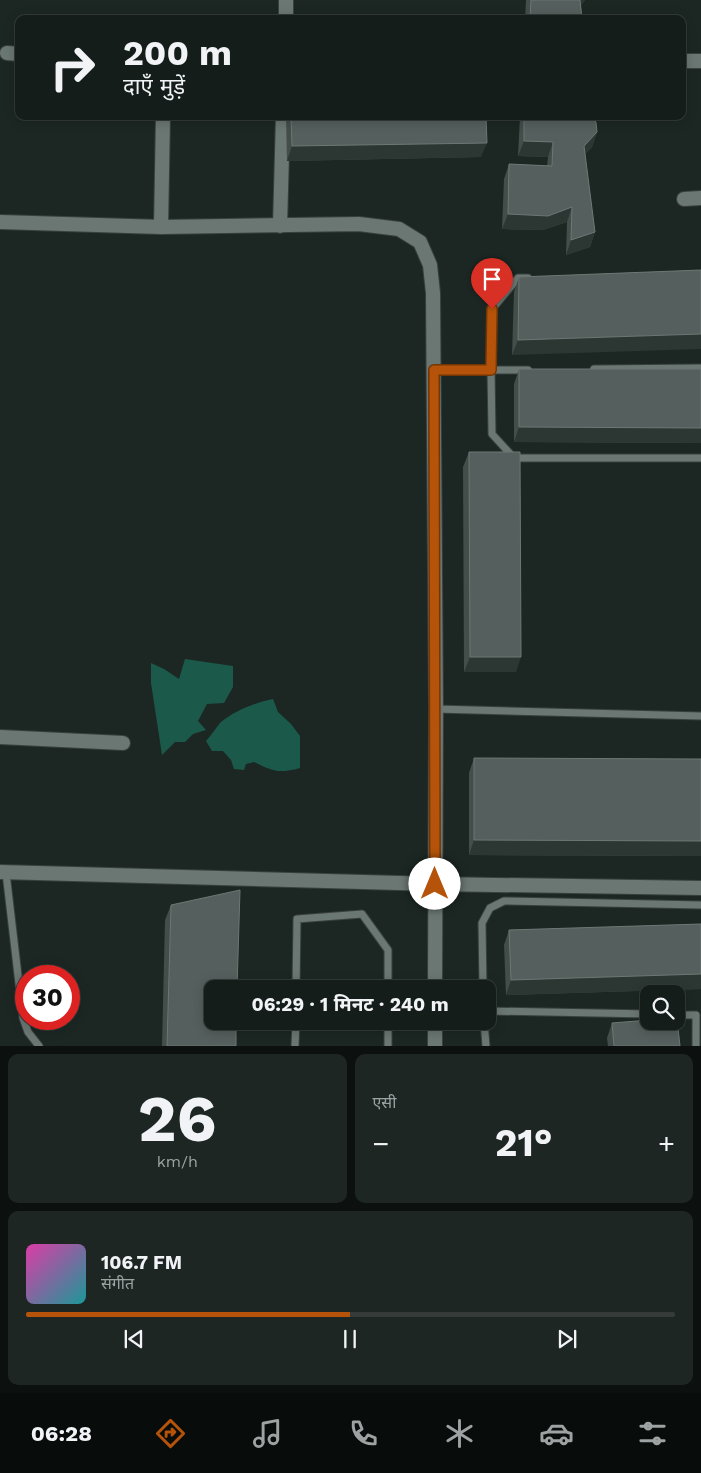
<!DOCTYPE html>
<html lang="hi">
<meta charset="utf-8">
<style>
body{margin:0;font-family:"Work Sans","Noto Sans Devanagari",sans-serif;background:#1e2623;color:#f1f3f6;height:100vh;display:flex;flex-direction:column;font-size:19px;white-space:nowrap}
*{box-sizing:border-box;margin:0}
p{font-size:16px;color:#9da2a2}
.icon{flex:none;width:28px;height:28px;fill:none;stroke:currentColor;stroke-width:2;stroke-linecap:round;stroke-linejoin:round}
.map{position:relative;height:1046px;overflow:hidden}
.drawer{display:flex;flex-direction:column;gap:8px;padding:8px;background:#0c100e;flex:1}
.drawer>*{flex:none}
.guide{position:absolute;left:15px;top:15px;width:671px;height:105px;border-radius:10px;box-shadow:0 2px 12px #0003,0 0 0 1px #343b39;background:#151d1a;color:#f1f3f6;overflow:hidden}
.fabs{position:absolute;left:640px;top:985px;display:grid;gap:10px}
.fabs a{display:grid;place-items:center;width:45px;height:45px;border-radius:10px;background:#151d1a;box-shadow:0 2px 12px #0003,0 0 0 1px #343b39;font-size:25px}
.speed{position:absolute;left:15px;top:965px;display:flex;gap:10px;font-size:25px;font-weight:700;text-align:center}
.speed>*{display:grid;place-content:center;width:65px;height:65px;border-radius:50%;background:#151d1a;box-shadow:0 2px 12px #0003,0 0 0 1px #343b39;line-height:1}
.speed .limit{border:8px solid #d22;background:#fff;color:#111}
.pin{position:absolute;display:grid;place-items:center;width:42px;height:42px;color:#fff;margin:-51px -21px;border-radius:50% 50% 50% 0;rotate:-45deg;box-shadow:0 0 5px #0007}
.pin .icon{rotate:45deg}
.me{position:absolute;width:55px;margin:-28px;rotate:0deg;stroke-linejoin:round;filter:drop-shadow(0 0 4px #0008)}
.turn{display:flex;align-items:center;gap:18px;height:105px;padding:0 25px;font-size:22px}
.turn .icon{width:65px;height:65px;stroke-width:2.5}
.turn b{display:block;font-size:35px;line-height:42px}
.big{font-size:38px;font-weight:700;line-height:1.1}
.drawer .card{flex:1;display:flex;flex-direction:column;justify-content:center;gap:8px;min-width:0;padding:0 18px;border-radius:10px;background:#1e2623}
.drawer .dial{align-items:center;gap:0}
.dial b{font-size:65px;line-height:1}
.song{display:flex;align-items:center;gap:15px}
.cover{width:60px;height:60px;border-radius:8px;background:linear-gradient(135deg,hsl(320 70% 55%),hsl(180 70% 35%))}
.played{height:5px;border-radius:2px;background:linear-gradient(90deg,#b45309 50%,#343b39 50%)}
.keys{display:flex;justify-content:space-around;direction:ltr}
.heat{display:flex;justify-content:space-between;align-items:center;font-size:28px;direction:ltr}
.drawer .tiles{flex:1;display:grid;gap:8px;grid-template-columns:1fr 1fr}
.card:last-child{grid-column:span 2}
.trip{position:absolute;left:204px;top:980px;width:292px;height:50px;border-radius:10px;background:#151d1a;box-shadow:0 2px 12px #0003,0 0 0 1px #343b39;font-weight:700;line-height:50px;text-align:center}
.tabs{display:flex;height:80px;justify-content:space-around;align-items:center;background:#080c0a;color:#9da2a2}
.tabs .icon{width:35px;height:35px}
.tabs .selected{color:#b45309}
.tabs b{font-size:22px;color:#f1f3f6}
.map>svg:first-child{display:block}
.water{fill:#1b594a}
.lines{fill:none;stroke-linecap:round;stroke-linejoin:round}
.lane-casing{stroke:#39413f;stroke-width:9}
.street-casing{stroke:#39413f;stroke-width:16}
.lane{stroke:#6b7773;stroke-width:7}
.street{stroke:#6b7773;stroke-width:14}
.wall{fill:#434e4b}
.shaded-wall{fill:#2c3733}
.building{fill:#555f5d;stroke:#6d7774}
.route-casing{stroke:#753606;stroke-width:12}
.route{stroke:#b45309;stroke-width:9}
</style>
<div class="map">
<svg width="701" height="1046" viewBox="0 0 701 1046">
<rect width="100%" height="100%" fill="#1c2723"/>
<path class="water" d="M185,659l48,7v21l-9,16 -17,1 -9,17 8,9 -13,4 -8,8h-10l-13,13 -11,-72v-20l13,6 15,10z
M273,699l5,13 13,12 9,12v32c-22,6 -27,3 -46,-6l-8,2 -2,6 -10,-1 -3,-9 -8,-9h-11l-6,-10c5,-5 12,-16 15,-19 15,-12 33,-19 52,-23z"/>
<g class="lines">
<g class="lane-casing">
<path id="lane" d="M528,278h-10l-26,31 -1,61 1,64 22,24h187
M594,369l107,-1
M433,370h95
M436,709l265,7
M6,873l17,145 5,14 11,14
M296,989l1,-70 65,-5 26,36v39
M483,989l-1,-66 8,-15 14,-7 197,4
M488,1011l161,3
M676,1015h20v31
M484,1021l2,25
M295,1046l1,-25
M388,1046v-25"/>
</g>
<g class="street-casing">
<path id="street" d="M286,19v-19
M7,53l12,1
M682,61h19
M684,199l17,-1
M0,222l161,5 198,-3 40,5 21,13 10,23 3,28 3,416 -1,280
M280,226l3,-110
M161,227l2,-111
M0,737l123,6
M0,872l435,12 266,4
M435,1021v25"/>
</g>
<use href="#lane" class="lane"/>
<use href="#street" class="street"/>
</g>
<path class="wall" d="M526,0h59l-4,5 1,14h-57z
M286,116h200l-5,41 -194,4z
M520,116h67l10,16 -5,15 -7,7 10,78 -5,15 -24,8 1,-33 -24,8 -41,-1 2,-50 5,-15 38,2 1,-9 -30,-1z
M701,270l-189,85 2,-63 5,-15z
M519,369h182v74l-187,-1v-58z
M469,452l47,220h-52l-1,-205z
M474,758l227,1v97l-232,-1v-82z
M171,905l65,141h-74l3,-126z
M701,924v65l-195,6 -2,-50 5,-15z
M612,1023l68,23h-72l-1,-8z"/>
<path class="shaded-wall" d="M580,0h5l-10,13z
M597,132l-5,15 -13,14 5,-15z
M524,141l29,1 -5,15 -30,-1z
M487,143l-6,14 -194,4 5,-15z
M572,207l-5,15 -24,8 -41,-1 6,-15z
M595,232l-5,15 -24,8 5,-15z
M701,334v15l-189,6 6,-15z
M519,427l182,1v15l-187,-1z
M470,657h51l-5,15h-52z
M474,840l227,1v15l-232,-1z
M701,974v15l-195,6 5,-15z"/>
<path class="building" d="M531,0h49l2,19h-52z
M291,116h195l1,27 -195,3z
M524,116h63l9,6 1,10 -13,14 11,86 -24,8 1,-33 -24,9 -40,-2 1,-50 43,2 1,-24 -29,-1z
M701,270v64l-183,6 1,-63z
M519,369h182v59l-182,-1z
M469,452h51l1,205h-51z
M474,758l227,1v82l-227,-1z
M240,890l-3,99h-25v32h24v25h-69l4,-141z
M701,924v50l-190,6 -2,-50z
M676,1018h1l3,28h-66l-2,-23 37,-3v1h27z"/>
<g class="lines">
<g class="route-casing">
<path id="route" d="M435,884l-1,-514h57l1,-61"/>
</g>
<use href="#route" class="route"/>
</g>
</svg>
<div class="fabs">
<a><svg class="icon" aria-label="search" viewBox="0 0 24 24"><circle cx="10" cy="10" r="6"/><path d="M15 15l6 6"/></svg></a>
</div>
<div class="speed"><div class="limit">30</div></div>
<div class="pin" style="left:492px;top:309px;background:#d93025"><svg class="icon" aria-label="arrive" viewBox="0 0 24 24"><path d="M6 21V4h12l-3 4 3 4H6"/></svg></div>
<svg class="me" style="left:435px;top:884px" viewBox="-20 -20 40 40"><circle r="19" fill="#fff"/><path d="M0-13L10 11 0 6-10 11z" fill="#b45309"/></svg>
<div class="trip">06:29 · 1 मिनट · 240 m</div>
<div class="guide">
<div class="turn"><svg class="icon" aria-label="right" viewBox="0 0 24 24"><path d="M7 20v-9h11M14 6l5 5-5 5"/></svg><div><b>200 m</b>दाएँ मुड़ें</div></div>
</div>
</div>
<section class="drawer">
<div class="tiles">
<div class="card dial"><b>26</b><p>km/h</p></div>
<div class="card"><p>एसी</p>
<div class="heat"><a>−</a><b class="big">21°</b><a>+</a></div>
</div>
<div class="card">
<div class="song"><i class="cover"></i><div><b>106.7 FM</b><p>संगीत</p></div></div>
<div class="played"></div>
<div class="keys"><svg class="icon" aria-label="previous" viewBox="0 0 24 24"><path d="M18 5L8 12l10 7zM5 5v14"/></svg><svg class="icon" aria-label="pause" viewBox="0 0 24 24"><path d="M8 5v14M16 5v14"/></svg><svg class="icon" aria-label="next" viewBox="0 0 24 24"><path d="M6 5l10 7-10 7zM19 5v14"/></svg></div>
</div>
</div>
</section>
<nav class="tabs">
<b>06:28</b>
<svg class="icon selected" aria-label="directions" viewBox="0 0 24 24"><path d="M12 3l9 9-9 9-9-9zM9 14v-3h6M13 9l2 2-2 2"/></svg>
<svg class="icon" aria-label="music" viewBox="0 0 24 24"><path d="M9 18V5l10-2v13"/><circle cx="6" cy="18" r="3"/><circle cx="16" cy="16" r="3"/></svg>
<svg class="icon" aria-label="phone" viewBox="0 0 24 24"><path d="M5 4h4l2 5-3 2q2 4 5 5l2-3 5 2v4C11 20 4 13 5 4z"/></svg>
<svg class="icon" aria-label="climate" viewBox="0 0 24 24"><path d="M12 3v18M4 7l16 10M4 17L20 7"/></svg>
<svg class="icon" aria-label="car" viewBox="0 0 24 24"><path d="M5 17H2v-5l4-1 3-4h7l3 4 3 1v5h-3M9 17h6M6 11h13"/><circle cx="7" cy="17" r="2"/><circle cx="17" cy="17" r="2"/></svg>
<svg class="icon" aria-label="filters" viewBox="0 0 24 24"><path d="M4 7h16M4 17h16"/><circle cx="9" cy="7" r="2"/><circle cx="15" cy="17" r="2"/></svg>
</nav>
